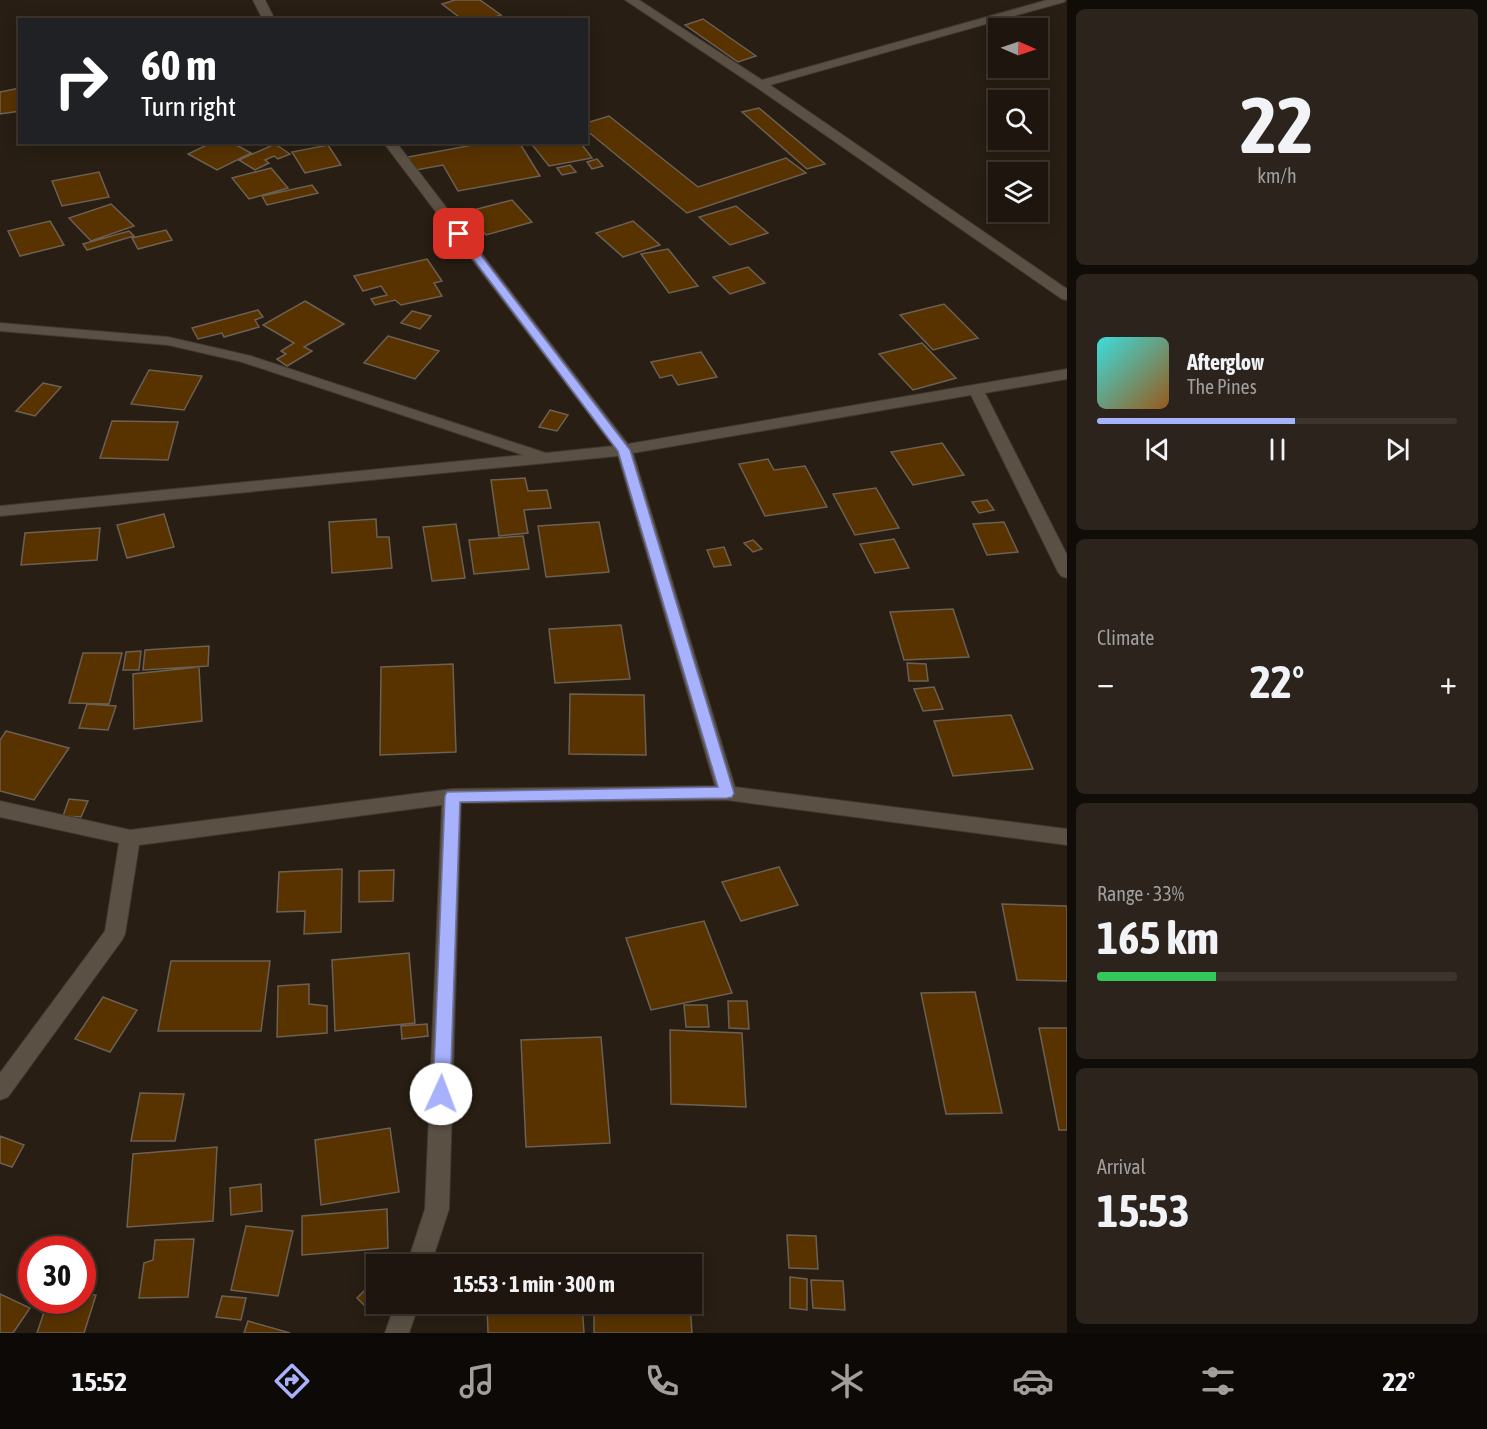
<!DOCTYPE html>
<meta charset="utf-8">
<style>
body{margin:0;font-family:"Asap Condensed",sans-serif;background:#2b231c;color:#f1f3f6;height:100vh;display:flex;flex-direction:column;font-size:22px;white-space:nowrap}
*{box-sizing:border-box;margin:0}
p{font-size:20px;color:#a19f9e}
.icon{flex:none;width:33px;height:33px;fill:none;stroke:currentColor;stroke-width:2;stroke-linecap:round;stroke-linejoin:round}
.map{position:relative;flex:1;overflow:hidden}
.sheet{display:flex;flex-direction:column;gap:9px;padding:9px;background:#100c08;width:420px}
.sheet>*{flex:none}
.guide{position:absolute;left:18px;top:18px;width:570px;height:126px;border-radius:0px;box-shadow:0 3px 15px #0003,0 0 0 2px #3c352e;background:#202124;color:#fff;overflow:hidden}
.needle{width:39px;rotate:92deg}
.controls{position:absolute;left:988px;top:18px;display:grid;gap:12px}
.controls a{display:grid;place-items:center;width:60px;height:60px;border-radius:0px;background:#1e160e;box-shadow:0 3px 15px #0003,0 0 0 2px #3c352e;font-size:30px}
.speed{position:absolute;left:18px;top:1236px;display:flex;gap:12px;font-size:30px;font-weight:700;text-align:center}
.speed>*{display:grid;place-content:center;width:78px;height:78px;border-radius:50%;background:#1e160e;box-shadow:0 3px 15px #0003,0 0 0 2px #3c352e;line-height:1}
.speed .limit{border:9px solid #d22;background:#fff;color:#111}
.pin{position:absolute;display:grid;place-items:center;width:51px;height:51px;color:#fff;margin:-26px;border-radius:12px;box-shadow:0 3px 9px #0006}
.me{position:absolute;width:66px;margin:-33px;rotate:2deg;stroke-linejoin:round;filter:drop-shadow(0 0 4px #0008)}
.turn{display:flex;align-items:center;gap:21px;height:126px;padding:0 24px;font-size:27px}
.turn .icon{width:78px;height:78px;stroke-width:2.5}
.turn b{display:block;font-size:42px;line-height:51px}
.big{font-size:45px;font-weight:700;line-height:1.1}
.sheet .widget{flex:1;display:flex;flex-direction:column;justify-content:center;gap:9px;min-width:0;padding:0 21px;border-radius:9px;background:#2b231c}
.sheet .dial{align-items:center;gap:0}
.dial b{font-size:78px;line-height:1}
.song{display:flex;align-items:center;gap:18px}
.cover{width:72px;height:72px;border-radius:9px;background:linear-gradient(135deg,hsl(180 70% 55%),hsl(30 70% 35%))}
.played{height:6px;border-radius:3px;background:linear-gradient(90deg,#a7b1fc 55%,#3c352e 55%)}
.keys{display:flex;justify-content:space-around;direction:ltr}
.heat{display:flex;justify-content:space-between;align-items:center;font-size:33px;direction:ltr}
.charge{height:9px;border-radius:4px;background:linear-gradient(90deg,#34c759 33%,#3c352e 0)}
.trip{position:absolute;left:366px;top:1254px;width:336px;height:60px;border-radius:0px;background:#1e160e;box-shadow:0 3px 15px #0003,0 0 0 2px #3c352e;font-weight:700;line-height:60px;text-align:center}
.dock{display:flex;height:96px;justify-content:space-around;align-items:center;background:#0c0906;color:#a19f9e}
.dock .icon{width:42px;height:42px}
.dock .current{color:#a7b1fc}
.dock b{font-size:27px;color:#f1f3f6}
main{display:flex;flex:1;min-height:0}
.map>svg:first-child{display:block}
.building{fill:#583300;stroke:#6c6054;stroke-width:1.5}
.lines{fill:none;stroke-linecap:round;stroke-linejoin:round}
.street-casing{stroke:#3f3831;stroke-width:2}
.street{fill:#5b5044;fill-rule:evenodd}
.route{fill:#a7b1fc;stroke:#6d73a4;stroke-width:1.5}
</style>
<main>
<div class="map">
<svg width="1067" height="1333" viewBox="0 0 1067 1333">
<rect width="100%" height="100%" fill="#281e13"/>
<path class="building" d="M455,0h25l21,15 -15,5h-23l-21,-16z
M703,19l53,37 -18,6 -53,-37z
M20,88v23l-20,3v-22z
M759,108l66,56 -18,5 -65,-57z
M609,116l89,71 88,-29 20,15 -119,40 -101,-83v-7z
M213,142h18l20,11 -34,17 -29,-16z
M489,142h30l21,34 -82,15 -15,-26 -27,5 -8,-13z
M530,142h50l12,16 -43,8z
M275,144l15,10 -12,5 -4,-3 -9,4 4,3 -14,7 -16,-10z
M328,145l13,20 -36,8 -13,-21z
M597,159l6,7 -11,3 -5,-7z
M570,165l6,7 -14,3 -5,-7z
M271,168l17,20 -39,11 -17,-21z
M99,172l10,25 -47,9 -10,-25z
M312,185l6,8 -51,12 -5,-9z
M512,200l20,22 -46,13 -20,-23z
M111,204l23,22 -43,15 -22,-23z
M736,206l32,27 -38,12 -31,-28z
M50,221l14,24 -44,11 -12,-25z
M633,221l27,24 -37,12 -27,-24z
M166,230l6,10 -34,9 -6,-11z
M129,231l5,5 -47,14 -4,-6z
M668,249l30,37 -29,7 -28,-39z
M427,259l15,22 -8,2 8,13 -41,9 -6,-5 -20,5 -4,-6 16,-4 -6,-9 -18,5 -9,-15z
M748,267l17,16 -35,11 -17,-17z
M305,301l39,23 -40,23 8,4 -25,15 -10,-7 9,-5 -5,-3 13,-8 -31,-18z
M944,304l34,34 -45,12 -33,-35z
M258,310l5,7 -8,3 4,7 -35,10 -2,-4 -24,6 -6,-11z
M412,311l19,5 -11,13 -19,-6z
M388,336l51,15 -24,28 -51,-16z
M922,343l34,35 -43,12 -34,-36z
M701,352l16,25 -39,8 -6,-10 -12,3 -9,-16z
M149,370l53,6 -18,34 -53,-6z
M43,383l18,4 -26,29 -19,-5z
M550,410l18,5 -11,16 -18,-4z
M112,421l66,1 -10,38 -68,-2z
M942,443l22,32 -51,10 -22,-33z
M768,459l6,11 31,-4 22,41 -62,9 -26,-52z
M525,478l3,13 19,-1 4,18 -27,2 4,23 -29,3 -8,-56z
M876,488l23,40 -44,7 -22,-41z
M987,500l7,10 -15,3 -7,-11z
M164,514l10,33 -47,11 -10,-33z
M376,519l1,18h12l3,31 -60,5 -3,-51z
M599,522l10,50 -63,5 -8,-51z
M1004,522l14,30 -31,3 -14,-31z
M456,524l9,54 -33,3 -9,-54z
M100,528l-3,32 -76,5 4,-32z
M523,536l6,33 -55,5 -5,-34z
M894,539l15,29 -34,5 -15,-29z
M753,540l9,9 -9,3 -9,-9z
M724,547l7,18 -17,2 -7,-17z
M953,609l16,48 -65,3 -14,-48z
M621,625l9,54 -75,4 -6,-54z
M209,646l-1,20 -65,4 2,-20z
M141,651l-2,19h-16l3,-18z
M83,653h39l-13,51 -40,-1z
M907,663l19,1 2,17h-19z
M453,664l3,88 -76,3 1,-88z
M199,667l3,54 -68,8 -1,-55z
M934,687l9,22 -20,2 -9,-22z
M570,694l74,1 2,60 -77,-1z
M87,704l29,2 -8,24 -29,-2z
M1011,715l22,54 -80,7 -19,-55z
M6,731l63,17 -35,52 -34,-9v-51z
M69,799l19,2 -7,16 -18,-1z
M779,867l19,38 -57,16 -19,-39z
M342,869l-1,63 -37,2 1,-23 -28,1 2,-40z
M394,870l-1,31 -34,1v-31z
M1002,904l65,2v75l-50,-1z
M704,921l28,72 -81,17 -25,-72z
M409,953l6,70 -80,8 -3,-71z
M171,961h99l-9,70h-103z
M309,984v20l18,2v27l-50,4 1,-51z
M975,992l27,121 -56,1 -25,-121z
M103,997l34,13 -27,42 -35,-13z
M728,1001h19l2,28 -20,-1z
M684,1005h23l2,22h-23z
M427,1024l1,12 -26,3 -1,-13z
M1039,1028h28v102h-8z
M670,1030l72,3 4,74 -75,-3z
M601,1037l9,106 -84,4 -5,-107z
M140,1093l44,1 -9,47h-44z
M390,1128l9,64 -78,13 -6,-65z
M0,1136l24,9 -12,22 -12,-4z
M217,1147l-4,74 -86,6 6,-73z
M261,1184l1,27 -31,4 -1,-27z
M387,1209l1,39 -86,7v-39z
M246,1226l47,5 -15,65 -47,-6z
M787,1235l29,1 2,33 -29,-1z
M194,1239l-6,58 -49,1 5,-35 9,-3 2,-20z
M579,1261v3h-93z
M790,1277l17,2v31l-17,-2z
M376,1279v25h5l-9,9 -15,-15z
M811,1280l32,1 2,29 -32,-2z
M82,1293l14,2 -12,38h-47l11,-33h34z
M0,1294l30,14 -17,25h-13z
M222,1296l24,2 -5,22 -25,-3z
M487,1304h95l2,29h-96z
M594,1304h96l2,29h-98z
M248,1321l42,12h-46z"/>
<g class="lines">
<g class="street-casing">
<path id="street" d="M253,0h12l10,20h-12z
M625,0h14l123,80 285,-80h19l-2,2 -294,83 297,204v11l-5,-1 -306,-212z
M383,142h13l232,302 439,-75v10l-82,14 82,162v23l-6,-2 -3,-4 -87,-177 -338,58 102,334 332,42v16l-340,-45 -266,3 -12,406 -18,55h-24l18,-55 17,-404 -303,40 -14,89 -3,6 -114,157 -8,3v-27l105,-142 14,-88 -119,-26v-16l130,29 322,-41 263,-3 -97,-330 -618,60v-10l523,-51 -281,-93 -74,-17 -168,-14v-8l168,14 83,19 295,97 67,-7z
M395,1304h24l-10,29h-24z"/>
</g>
<use href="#street" class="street"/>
</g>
<path class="route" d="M459,231l4,1 167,218 104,343 -2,4 -5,1 -267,4 -10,292 -3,6 -6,2 -6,-2 -2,-6 12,-298 2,-4 271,-5 -100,-336 -162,-215 -2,-2z"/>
</svg>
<div class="controls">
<a><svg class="needle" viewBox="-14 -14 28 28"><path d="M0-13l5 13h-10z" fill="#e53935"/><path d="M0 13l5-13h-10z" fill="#a19f9e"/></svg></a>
<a><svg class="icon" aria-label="search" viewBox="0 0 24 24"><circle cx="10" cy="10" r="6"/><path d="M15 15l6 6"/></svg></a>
<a><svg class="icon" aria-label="layers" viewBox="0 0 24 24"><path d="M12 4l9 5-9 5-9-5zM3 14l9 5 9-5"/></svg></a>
</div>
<div class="speed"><div class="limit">30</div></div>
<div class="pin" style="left:459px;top:234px;background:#d93025"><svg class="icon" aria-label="arrive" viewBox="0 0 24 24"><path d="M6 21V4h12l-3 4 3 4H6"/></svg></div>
<svg class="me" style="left:441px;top:1094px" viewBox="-20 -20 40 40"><circle r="19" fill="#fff"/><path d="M0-13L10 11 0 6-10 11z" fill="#a7b1fc"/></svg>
<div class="trip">15:53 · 1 min · 300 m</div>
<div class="guide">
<div class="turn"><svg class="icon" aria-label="right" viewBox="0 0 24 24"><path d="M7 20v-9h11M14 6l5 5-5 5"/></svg><div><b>60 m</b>Turn right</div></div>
</div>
</div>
<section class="sheet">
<div class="widget dial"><b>22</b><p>km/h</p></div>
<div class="widget">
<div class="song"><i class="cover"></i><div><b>Afterglow</b><p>The Pines</p></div></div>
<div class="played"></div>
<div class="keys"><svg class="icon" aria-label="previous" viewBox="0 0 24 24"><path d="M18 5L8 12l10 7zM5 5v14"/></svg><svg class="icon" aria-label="pause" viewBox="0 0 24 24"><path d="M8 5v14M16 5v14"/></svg><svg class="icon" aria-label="next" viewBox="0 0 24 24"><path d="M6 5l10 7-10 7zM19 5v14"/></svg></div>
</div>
<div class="widget"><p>Climate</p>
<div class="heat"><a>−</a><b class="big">22°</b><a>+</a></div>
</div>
<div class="widget"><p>Range · 33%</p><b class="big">165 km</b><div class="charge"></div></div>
<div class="widget"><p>Arrival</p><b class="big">15:53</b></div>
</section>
</main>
<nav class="dock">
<b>15:52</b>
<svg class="icon current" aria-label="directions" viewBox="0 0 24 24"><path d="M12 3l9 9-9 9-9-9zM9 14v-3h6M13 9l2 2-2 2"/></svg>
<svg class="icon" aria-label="music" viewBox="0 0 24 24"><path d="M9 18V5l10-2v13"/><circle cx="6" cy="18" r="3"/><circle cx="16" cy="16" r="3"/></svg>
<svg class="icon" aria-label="phone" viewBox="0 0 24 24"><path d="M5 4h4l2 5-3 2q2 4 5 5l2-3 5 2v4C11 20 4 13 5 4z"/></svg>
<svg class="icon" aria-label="climate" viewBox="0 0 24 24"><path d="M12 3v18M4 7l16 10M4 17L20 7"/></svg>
<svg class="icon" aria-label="car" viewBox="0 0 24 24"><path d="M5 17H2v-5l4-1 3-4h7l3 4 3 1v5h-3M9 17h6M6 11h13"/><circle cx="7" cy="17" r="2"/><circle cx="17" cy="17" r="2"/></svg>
<svg class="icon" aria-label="filters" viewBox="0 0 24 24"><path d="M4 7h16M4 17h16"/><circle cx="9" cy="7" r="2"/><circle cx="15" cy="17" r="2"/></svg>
<b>22°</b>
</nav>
